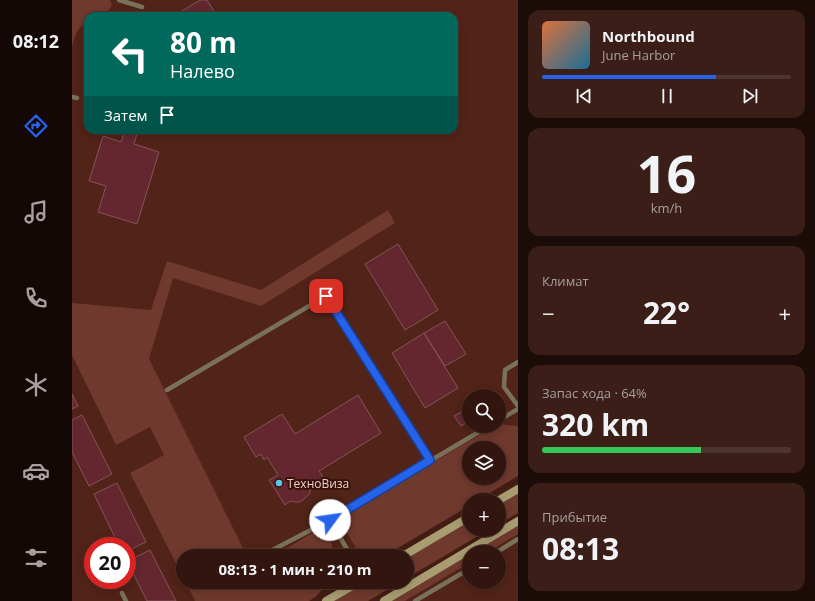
<!DOCTYPE html>
<html lang="ru">
<meta charset="utf-8">
<style>
body{margin:0;font-family:"Open Sans",sans-serif;background:#3a1e17;color:#f1f3f6;height:100vh;display:flex;flex-direction:column;font-size:15px;white-space:nowrap}
*{box-sizing:border-box;margin:0}
p{font-size:13px;color:#a89f9e}
.icon{flex:none;width:22px;height:22px;fill:none;stroke:currentColor;stroke-width:2;stroke-linecap:round;stroke-linejoin:round}
.map{position:relative;flex:1;overflow:hidden}
.details{display:flex;flex-direction:column;gap:10px;padding:10px;background:#1c0c08;width:297px}
.details>*{flex:none}
.top-card{position:absolute;left:12px;top:12px;width:374px;height:122px;border-radius:12px;box-shadow:0 2px 10px #0003,0 0 0 1px #4d342e;background:#00695c;color:#fff;overflow:hidden}
.tools{position:absolute;left:390px;top:389px;display:grid;gap:8px}
.tools a{display:grid;place-items:center;width:44px;height:44px;border-radius:50%;background:#32150e;box-shadow:0 2px 10px #0003,0 0 0 1px #4d342e;font-size:20px}
.speed{position:absolute;left:12px;top:537px;display:flex;gap:8px;font-size:20px;font-weight:700;text-align:center}
.speed>*{display:grid;place-content:center;width:52px;height:52px;border-radius:50%;background:#32150e;box-shadow:0 2px 10px #0003,0 0 0 1px #4d342e;line-height:1}
.speed .limit{border:6px solid #d22;background:#fff;color:#111}
.pin{position:absolute;display:grid;place-items:center;width:34px;height:34px;color:#fff;margin:-17px;border-radius:8px;box-shadow:0 2px 6px #0006}
.me{position:absolute;width:44px;margin:-22px;rotate:59deg;stroke-linejoin:round;filter:drop-shadow(0 0 3px #0008)}
.turn{display:flex;align-items:center;gap:14px;height:84px;padding:0 20px;font-size:18px}
.turn .icon{width:52px;height:52px;stroke-width:2.5}
.turn b{display:block;font-size:28px;line-height:34px}
.then{display:flex;align-items:center;height:38px;padding:0 20px;background:#0003;gap:8px;font-size:15px}
.big{font-size:30px;font-weight:700;line-height:1.1}
.details .card{flex:1;display:flex;flex-direction:column;justify-content:center;gap:6px;min-width:0;padding:0 14px;border-radius:12px;background:#3a1e17}
.details .dial{align-items:center;gap:0}
.dial b{font-size:52px;line-height:1}
.song{display:flex;align-items:center;gap:12px}
.cover{width:48px;height:48px;border-radius:6px;background:linear-gradient(135deg,hsl(20 70% 55%),hsl(200 70% 35%))}
.played{height:4px;border-radius:2px;background:linear-gradient(90deg,#2563eb 70%,#4d342e 70%)}
.keys{display:flex;justify-content:space-around;direction:ltr}
.heat{display:flex;justify-content:space-between;align-items:center;font-size:22px;direction:ltr}
.charge{height:6px;border-radius:3px;background:linear-gradient(90deg,#34c759 64%,#4d342e 0)}
.trip{position:absolute;left:104px;top:549px;width:238px;height:40px;border-radius:20px;background:#32150e;box-shadow:0 2px 10px #0003,0 0 0 1px #4d342e;font-weight:700;line-height:40px;text-align:center}
main{display:flex;flex:1;min-height:0}
.tab-bar{display:flex;flex-direction:column;width:72px;justify-content:space-around;align-items:center;background:#140806;color:#a89f9e}
.tab-bar .icon{width:28px;height:28px}
.tab-bar .active{color:#2563eb}
.tab-bar b{font-size:18px;color:#f1f3f6}
.map>svg:first-child{display:block}
.built{fill:#522318;fill-rule:evenodd}
.green{fill:#70392d;fill-rule:evenodd}
.building{fill:#64272f;stroke:#835458}
.lines{fill:none;stroke-linecap:round;stroke-linejoin:round}
.service{stroke:#7a7258;stroke-width:4.5}
.secondary{stroke:#a89c71;stroke-width:8}
.route-casing{stroke:#184099;stroke-width:10}
.route{stroke:#2563eb;stroke-width:7}
.poi-dot{fill:#57c9e2;stroke:#381209;stroke-width:1.5}
.labels{text-anchor:middle;dominant-baseline:central;stroke-width:4;stroke-linejoin:round;paint-order:stroke}
.poi-label{font-size:12px;fill:#e9cfc8;stroke:#381209;text-anchor:start}
</style>
<main>
<nav class="tab-bar">
<b>08:12</b>
<svg class="icon active" aria-label="directions" viewBox="0 0 24 24"><path d="M12 3l9 9-9 9-9-9zM9 14v-3h6M13 9l2 2-2 2"/></svg>
<svg class="icon" aria-label="music" viewBox="0 0 24 24"><path d="M9 18V5l10-2v13"/><circle cx="6" cy="18" r="3"/><circle cx="16" cy="16" r="3"/></svg>
<svg class="icon" aria-label="phone" viewBox="0 0 24 24"><path d="M5 4h4l2 5-3 2q2 4 5 5l2-3 5 2v4C11 20 4 13 5 4z"/></svg>
<svg class="icon" aria-label="climate" viewBox="0 0 24 24"><path d="M12 3v18M4 7l16 10M4 17L20 7"/></svg>
<svg class="icon" aria-label="car" viewBox="0 0 24 24"><path d="M5 17H2v-5l4-1 3-4h7l3 4 3 1v5h-3M9 17h6M6 11h13"/><circle cx="7" cy="17" r="2"/><circle cx="17" cy="17" r="2"/></svg>
<svg class="icon" aria-label="filters" viewBox="0 0 24 24"><path d="M4 7h16M4 17h16"/><circle cx="9" cy="7" r="2"/><circle cx="15" cy="17" r="2"/></svg>
</nav>
<div class="map">
<svg width="446" height="601" viewBox="0 0 446 601">
<rect width="100%" height="100%" fill="#431c13"/>
<path class="built" d="M0,0h446v470l-146,86h-189v26h145l-33,19h-223zM16,16h366v114h-366zM397,396h30v30h-30zM397,448h30v30h-30zM21,546h34v34h-34z
M446,534v67h-113l64,-38v19h30v-30h-11z"/>
<path class="green" d="M0,0h38l2,5c-4,9 -15,11 -24,11v6c-12,6 -12,12 -16,25z
M316,210l7,13 -134,83 -88,-28 -24,81 98,197h-64v21l-53,-104 34,-18 -14,-28 -34,18 -44,-90v-52l79,7 16,-49 94,29z
M427,424l19,2v50l-40,24h-9v6l-83,49 -23,1 -4,-3 -18,-30 1,-6 3,-3 150,-88h4zM397,448h30v30h-30z
M446,490v23l-19,11v-23z
M397,519v11h19l-81,48v-22z
M446,525v9l-30,18h-15z
M247,529c13,-1 13,18 14,27h-59z
M397,554v9l-64,38h-15z
M114,582h139c-4,10 -6,13 -16,19h-114z
M290,582h38l-32,19h-38z"/>
<path class="building" d="M128,0h7l10,16h-43z
M53,130h13l-4,14 25,8 -22,72 -39,-12 8,-26 -17,-5 14,-45 18,6z
M326,244l40,66 -33,20 -40,-66z
M373,321l21,33 -21,12 -21,-33z
M352,333l34,55 -33,20 -33,-55z
M0,394l6,12 -6,3z
M286,395l23,38 -62,38 6,9 -15,10v3l-7,7 -4,2h-5l-4,-1 -5,4 -16,-25 9,-5 -11,-18 -3,3 -3,-6 -5,3 -12,-20 38,-23 13,20z
M391,411l6,10 -8,5 -7,-10z
M10,415l30,59 -23,12 -17,-34v-32z
M45,483l29,59 -19,9v-5h-8l-25,-52z
M78,550l26,51h-29l-20,-40z"/>
<g class="lines">
<path class="service" d="M47,0l23,7
M0,97l5,1
M446,362l-13,8 -1,17 14,19
M95,390l159,-94 104,164
M427,420l19,-11
M258,520l159,-94
M425,552l21,-13
M189,556l69,-36 21,36
M270,591l4,-9
M50,593l4,8
M343,601l54,-32"/>
<path class="secondary" d="M427,500l19,-11
M331,556l66,-39
M254,601l33,-19
M312,601l134,-80"/>
</g>
<g class="lines">
<g class="route-casing">
<path id="route" d="M254,296l104,164 -100,60"/>
</g>
<use href="#route" class="route"/>
</g>
<circle class="poi-dot" cx="207" cy="483" r="4"/>
<g class="labels">
<g class="poi-label">
<text x="215" y="483">ТехноВиза</text>
</g>
</g>
</svg>
<div class="tools">
<a><svg class="icon" aria-label="search" viewBox="0 0 24 24"><circle cx="10" cy="10" r="6"/><path d="M15 15l6 6"/></svg></a>
<a><svg class="icon" aria-label="layers" viewBox="0 0 24 24"><path d="M12 4l9 5-9 5-9-5zM3 14l9 5 9-5"/></svg></a>
<a>+</a>
<a>−</a>
</div>
<div class="speed"><div class="limit">20</div></div>
<div class="pin" style="left:254px;top:296px;background:#d93025"><svg class="icon" aria-label="arrive" viewBox="0 0 24 24"><path d="M6 21V4h12l-3 4 3 4H6"/></svg></div>
<svg class="me" style="left:258px;top:520px" viewBox="-20 -20 40 40"><circle r="19" fill="#fff"/><path d="M0-13L10 11 0 6-10 11z" fill="#2563eb"/></svg>
<div class="trip">08:13 · 1 мин · 210 m</div>
<div class="top-card">
<div class="turn"><svg class="icon" aria-label="left" viewBox="0 0 24 24"><path d="M17 20v-9H6M10 6l-5 5 5 5"/></svg><div><b>80 m</b>Налево</div></div>
<div class="then">Затем<svg class="icon" aria-label="arrive" viewBox="0 0 24 24"><path d="M6 21V4h12l-3 4 3 4H6"/></svg></div>
</div>
</div>
<section class="details">
<div class="card">
<div class="song"><i class="cover"></i><div><b>Northbound</b><p>June Harbor</p></div></div>
<div class="played"></div>
<div class="keys"><svg class="icon" aria-label="previous" viewBox="0 0 24 24"><path d="M18 5L8 12l10 7zM5 5v14"/></svg><svg class="icon" aria-label="pause" viewBox="0 0 24 24"><path d="M8 5v14M16 5v14"/></svg><svg class="icon" aria-label="next" viewBox="0 0 24 24"><path d="M6 5l10 7-10 7zM19 5v14"/></svg></div>
</div>
<div class="card dial"><b>16</b><p>km/h</p></div>
<div class="card"><p>Климат</p>
<div class="heat"><a>−</a><b class="big">22°</b><a>+</a></div>
</div>
<div class="card"><p>Запас хода · 64%</p><b class="big">320 km</b><div class="charge"></div></div>
<div class="card"><p>Прибытие</p><b class="big">08:13</b></div>
</section>
</main>
